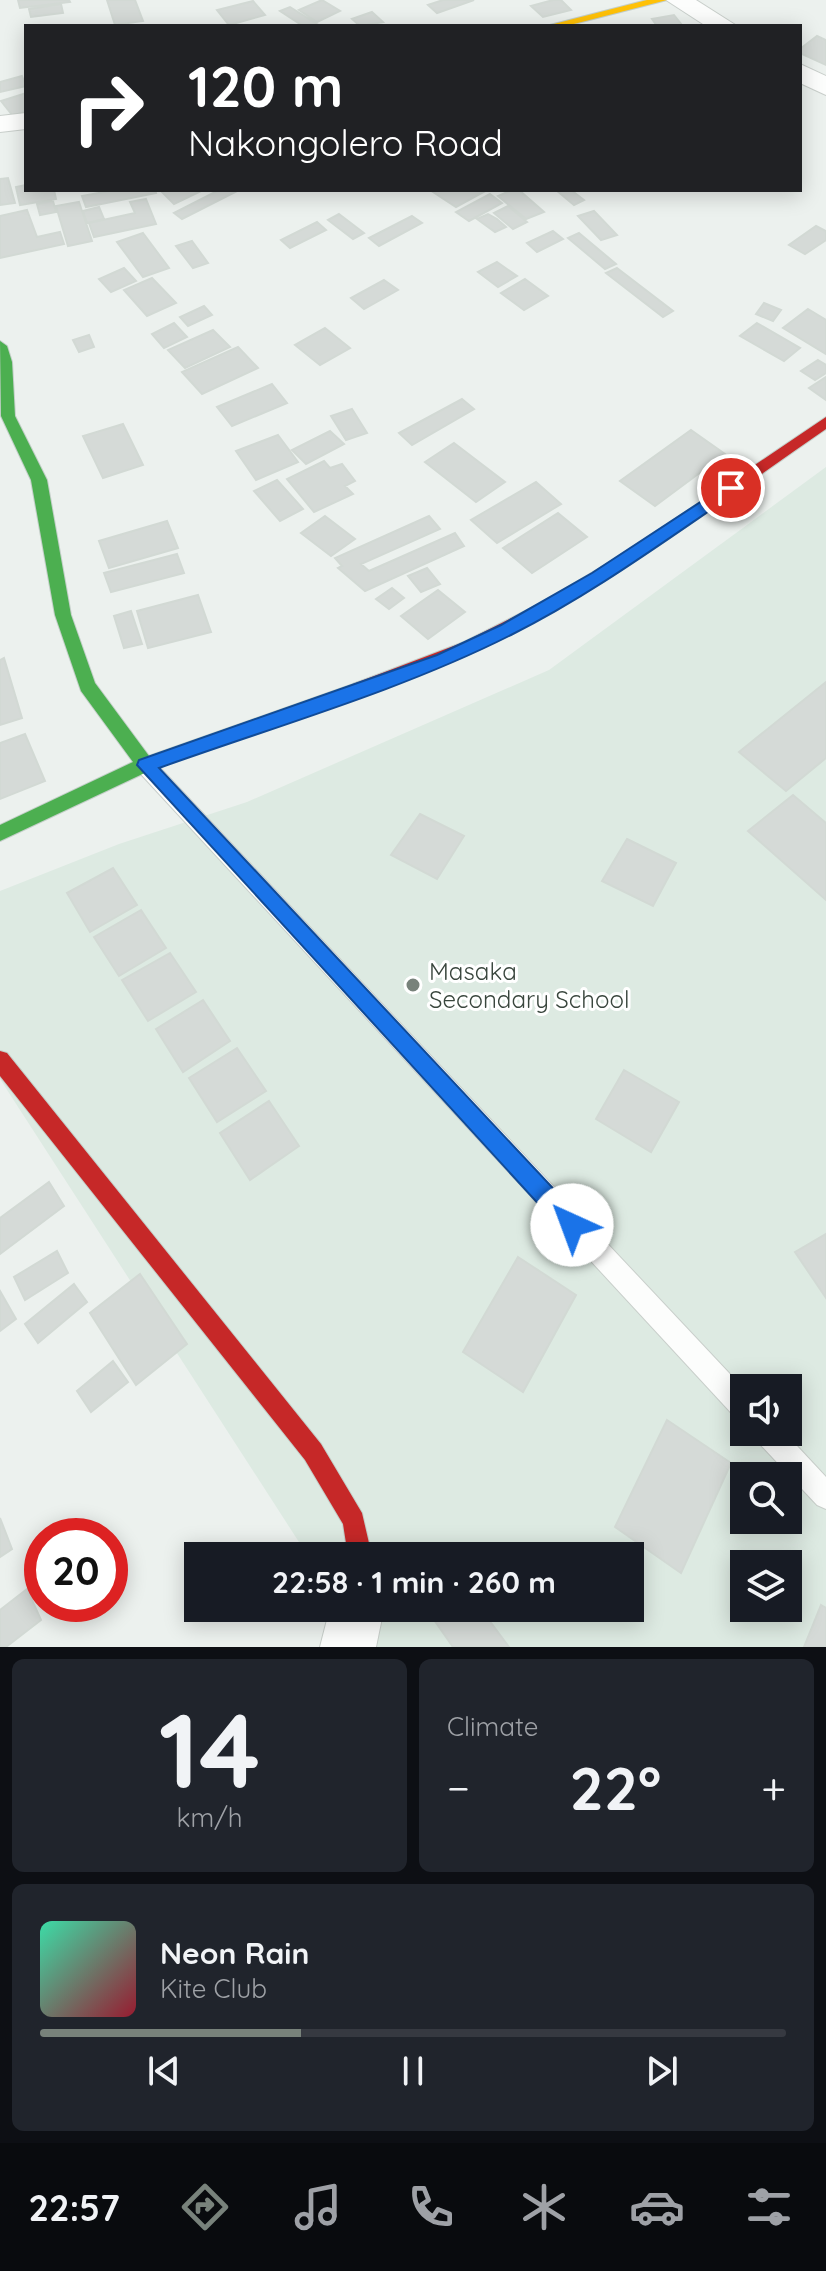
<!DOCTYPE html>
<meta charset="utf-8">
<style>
body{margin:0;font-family:Quicksand,sans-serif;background:#20242c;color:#f1f3f6;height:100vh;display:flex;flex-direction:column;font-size:30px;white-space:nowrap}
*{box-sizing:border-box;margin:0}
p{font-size:26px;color:#9ea1a6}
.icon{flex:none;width:44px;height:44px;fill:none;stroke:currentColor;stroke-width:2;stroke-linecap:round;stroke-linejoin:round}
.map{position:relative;height:1647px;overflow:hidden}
.panel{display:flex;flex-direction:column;gap:12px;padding:12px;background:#0d0f14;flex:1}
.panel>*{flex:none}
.top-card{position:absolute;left:24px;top:24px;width:778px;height:168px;border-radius:0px;box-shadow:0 4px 20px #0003;background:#202124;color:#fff;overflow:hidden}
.controls{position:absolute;left:730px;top:1374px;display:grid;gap:16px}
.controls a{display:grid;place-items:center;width:72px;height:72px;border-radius:0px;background:#171b24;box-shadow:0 4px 20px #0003;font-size:40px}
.speed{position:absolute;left:24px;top:1518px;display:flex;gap:16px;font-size:40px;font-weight:700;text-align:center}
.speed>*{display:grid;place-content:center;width:104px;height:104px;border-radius:50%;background:#171b24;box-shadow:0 4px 20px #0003;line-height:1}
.speed .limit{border:12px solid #d22;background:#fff;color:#111}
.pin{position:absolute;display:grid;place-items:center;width:68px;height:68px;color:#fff;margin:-34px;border:4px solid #fff;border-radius:50%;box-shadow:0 2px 8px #0007}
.me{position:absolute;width:88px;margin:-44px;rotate:317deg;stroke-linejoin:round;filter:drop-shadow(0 0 6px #0008)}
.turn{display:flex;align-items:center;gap:28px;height:168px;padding:0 32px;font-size:36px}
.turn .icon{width:104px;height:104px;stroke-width:2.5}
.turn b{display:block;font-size:56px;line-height:68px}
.big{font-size:60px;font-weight:700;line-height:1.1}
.panel .card{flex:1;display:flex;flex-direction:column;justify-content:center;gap:12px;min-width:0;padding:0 28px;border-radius:12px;background:#20242c}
.panel .dial{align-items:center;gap:0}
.dial b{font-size:104px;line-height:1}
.song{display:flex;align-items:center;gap:24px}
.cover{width:96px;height:96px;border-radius:12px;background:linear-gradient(135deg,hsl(160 70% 55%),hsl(350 70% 35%))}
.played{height:8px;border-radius:4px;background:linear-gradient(90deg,#78827b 35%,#363941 35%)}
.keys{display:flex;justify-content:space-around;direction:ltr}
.heat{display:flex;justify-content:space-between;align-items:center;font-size:44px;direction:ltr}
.panel .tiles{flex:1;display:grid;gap:12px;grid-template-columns:1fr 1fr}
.card:last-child{grid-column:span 2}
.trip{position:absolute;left:184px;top:1542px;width:460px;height:80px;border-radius:0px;background:#171b24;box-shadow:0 4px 20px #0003;font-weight:700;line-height:80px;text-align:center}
.dock{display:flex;height:128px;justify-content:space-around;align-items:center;background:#090b0e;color:#9ea1a6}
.dock .icon{width:56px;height:56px}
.dock .on{color:#78827b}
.dock b{font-size:36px;color:#f1f3f6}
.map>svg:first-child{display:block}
.education{fill:#ddeae2;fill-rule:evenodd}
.building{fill:#d5dad7;stroke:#d2d9d4;stroke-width:2}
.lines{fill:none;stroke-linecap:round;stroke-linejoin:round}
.lane-casing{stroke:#c9cfcb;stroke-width:2}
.street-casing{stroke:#c9cfcb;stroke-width:2}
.fast-casing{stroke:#c4cfc9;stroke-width:2}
.slow-casing{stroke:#c4cfc9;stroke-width:2}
.jam-casing{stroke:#c4cfc9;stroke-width:2}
.lane{fill:#fcfdfc;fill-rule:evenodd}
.street{fill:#fcfdfc;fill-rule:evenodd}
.fast{fill:#4caf50;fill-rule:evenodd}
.slow{fill:#ffc107;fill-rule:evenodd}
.jam{fill:#c62828;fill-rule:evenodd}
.route{fill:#1a73e8;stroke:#114b97;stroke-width:2}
.poi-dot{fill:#78827b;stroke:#fff;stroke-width:3}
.labels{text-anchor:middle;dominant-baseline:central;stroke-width:6;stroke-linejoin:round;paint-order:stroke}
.poi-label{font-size:24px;fill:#39463d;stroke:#fff;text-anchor:start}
</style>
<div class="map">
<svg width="826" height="1647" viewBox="0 0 826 1647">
<rect width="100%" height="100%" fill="#ecf1ee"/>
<path class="education" d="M826,467v1180h-459l-25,-39h288v-52h-322l-308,-477v-188l119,-47 128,-42 302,-132zM744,1388h44v44h-44zM744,1476h44v44h-44zM744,1564h44v44h-44z"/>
<path class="building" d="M18,0h51l1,2 -50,6z
M107,0h28l8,21 -28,4z
M322,0l18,11 -23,11 -18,-12z
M443,0h31l-37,13 -9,-8z
M553,0h8l10,10 -28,7 -12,-11z
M253,1l12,14 -36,10 -12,-15z
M61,4l2,9 -32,4 -2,-8z
M290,7l30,19h-17l-23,-15z
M372,12l11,10 -23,4 -8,-7z
M674,15l8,10 -25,1 -5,-7z
M817,36l9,4v25l-26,-12v-4z
M22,76l4,10 -26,6v-10z
M26,93v18l-13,5 -12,-15z
M8,178l7,25 -15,2v-26z
M26,185v5h28l2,9 -36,6 -4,-18z
M115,190h40l1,3 -70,14 -4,-11z
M160,190h43l-29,14z
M219,190h20l-57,29 -8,-6z
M430,190h57l-31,17z
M512,190h7l25,22 -18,7 -28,-23z
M556,190h15l13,10 -10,5z
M490,194l12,9 -33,18 -13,-9z
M146,199l10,25 -62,13 -5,-14 46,-10 -5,-11z
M53,201l3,11 -16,3 -3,-11z
M79,202l13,39 -24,5 -12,-40z
M508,206l19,16 -14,7 -19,-16z
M99,207l5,12 -17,4 -4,-12z
M27,210l10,27 23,-5 4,12 -64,14v-42z
M594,211l23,24 -16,5 -23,-24z
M339,214l25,19 -11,6 -25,-19z
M488,214l9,5 9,8 -11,5 -18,-13z
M412,216l10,7 -43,23 -10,-8z
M317,222l9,8 -36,18 -9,-8z
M816,226l10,5v9l-21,14 -16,-9z
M553,231l10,8 -26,13 -10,-9z
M143,233l26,35 -26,9 -26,-35z
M579,233l37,31 -11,5 -37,-31z
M192,241l16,22 -15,5 -17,-22z
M497,262l20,14 -19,11 -20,-15z
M124,268l12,13 -25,11 -12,-13z
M617,268l56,43 -10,6 -57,-44z
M152,278l24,25 -29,13 -23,-26z
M525,279l23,17 -24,14 -23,-17z
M384,280l14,10 -34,19 -13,-11z
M764,303l17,7 -8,11 -17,-7z
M204,306l8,9 -24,11 -8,-9z
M808,309l18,11v34l-43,-26z
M174,323l13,14 -23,11 -12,-14z
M757,323l43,25 -16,13 -44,-25z
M325,328l25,20 -30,17 -25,-20z
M213,330l17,17 -45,21 -17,-18z
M89,335l5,12 -15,5 -6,-12z
M238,347l20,21 -56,26 -20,-22z
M818,360l8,5v8l-11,7 -14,-9z
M826,377v23l-17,-12z
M272,384l15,19 -55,23 -15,-19z
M462,399l12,10 -62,36 -13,-12z
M352,409l15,24 -21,7 -15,-24z
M123,424l20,41 -40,13 -20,-42z
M691,430l34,24 -70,52 -35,-25z
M330,431l14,13 -38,20 -14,-14z
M278,435l20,27 -42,18 -20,-29z
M454,443l51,39 -29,20 -51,-40z
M324,461l6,7 12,-4 13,17 -10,5 8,8 -39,18 -27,-33z
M277,480l26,29 -23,12 -26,-30z
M536,482l25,22 -64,39 -26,-23z
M558,513l29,24 -55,36 -29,-25z
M325,516l30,23 -24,17 -30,-23z
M429,516l11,13 -79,35 8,7 86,-38 9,13 -99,45 -27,-23 4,-2 -7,-8z
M167,521l11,27 -69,20 -10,-27z
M177,554l7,19 -73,19 -7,-19z
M427,568l13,16 -19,8 -13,-16z
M392,588l12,10 -15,11 -13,-10z
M438,590l27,22 -37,27 -27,-23z
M198,595l13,37 -63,16 -11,-37z
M131,611l11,33 -18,4 -10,-32z
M4,658l18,60 -22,7v-65z
M826,682v76l-40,33 -47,-39z
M25,734l20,47 -45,18v-56z
M793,795l33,28v77l-78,-69z
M420,814l44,22 -27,43 -46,-24z
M627,839l49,24 -23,43 -51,-25z
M113,868l24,37 -47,27 -23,-39z
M141,910l25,38 -47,28 -25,-39z
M170,953l26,39 -48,29 -26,-41z
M203,1000l27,41 -47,31 -27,-43z
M237,1048l29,43 -49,31 -28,-44z
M624,1070l55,32 -28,50 -55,-33z
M269,1101l30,45 -49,34 -30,-47z
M49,1182l15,24 -64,48v-36z
M826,1234v64l-31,-46z
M57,1251l11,22 -43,27 -11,-23z
M518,1257l58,38 -53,97 -60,-40z
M140,1274l47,70 -51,41 -46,-72z
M74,1284l13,18 -49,41 -13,-19z
M0,1291l16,28 -16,12z
M113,1361l15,21 -37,30 -14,-21z
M667,1420l64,43 -50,110 -66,-46z
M0,1518l12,31 -12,8z
M27,1589l14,31 -35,27h-6v-37z
M821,1605l5,3v39h-22z
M436,1608h44l29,39h-56l-23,-33z"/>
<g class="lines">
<g class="lane-casing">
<path id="lane" d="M145,757l7,2 592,630v32l-9,-4 -597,-646 -3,-6 3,-6z
M753,1432h31l42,45v32l-9,-4 -60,-64z"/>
</g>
<g class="street-casing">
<path id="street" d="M666,0h30l41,26h-31z
M800,64l26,12v19l-26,-12z
M26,113v16l-26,3v-16z
M330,1608h54l-8,39h-56z"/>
</g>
<g class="fast-casing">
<path id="fast" d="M0,341l7,5 5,16 3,54 32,64 24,135 24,68 54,73 210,-74 8,7 -2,5 -214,76 -151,71v-16l133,-63 -52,-71 -26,-76 -24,-135 -30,-64z"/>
</g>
<g class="slow-casing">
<path id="slow" d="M647,0h20l-101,26h-20z"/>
</g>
<g class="jam-casing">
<path id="jam" d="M826,417v12c-103,71 -203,148 -315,205 -48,25 -100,45 -152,62l-6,-2 -2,-5 2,-5 111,-42 77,-39 82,-49z
M0,1051l7,2 314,391 41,69 10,43h-24l-5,-32 -38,-64 -305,-384z"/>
</g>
<use href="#lane" class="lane"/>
<use href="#street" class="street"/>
<use href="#fast" class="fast"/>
<use href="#slow" class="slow"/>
<use href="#jam" class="jam"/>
</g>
<path class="route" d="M731,482l8,6 -2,4c-74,50 -146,103 -226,143 -111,56 -235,91 -352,133l421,449 3,8 -3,8 -8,3 -7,-3 -428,-468 2,-5 298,-105 64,-30 91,-52z"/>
<circle class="poi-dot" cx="413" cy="985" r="8"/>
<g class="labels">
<g class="poi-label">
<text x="429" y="971">Masaka<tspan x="429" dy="28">Secondary School</tspan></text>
</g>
</g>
</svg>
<div class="controls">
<a><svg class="icon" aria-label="sound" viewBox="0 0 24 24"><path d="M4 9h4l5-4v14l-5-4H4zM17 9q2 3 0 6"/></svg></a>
<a><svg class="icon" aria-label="search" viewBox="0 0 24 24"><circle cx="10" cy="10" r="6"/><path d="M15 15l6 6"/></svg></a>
<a><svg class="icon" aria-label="layers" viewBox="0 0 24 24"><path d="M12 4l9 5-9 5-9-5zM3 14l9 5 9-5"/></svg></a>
</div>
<div class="speed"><div class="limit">20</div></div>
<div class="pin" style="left:731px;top:488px;background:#d93025"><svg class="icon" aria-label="arrive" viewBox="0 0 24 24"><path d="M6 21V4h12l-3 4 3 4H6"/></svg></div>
<svg class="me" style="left:572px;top:1225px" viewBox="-20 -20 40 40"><circle r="19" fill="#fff"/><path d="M0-13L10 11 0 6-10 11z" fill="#1a73e8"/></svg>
<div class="trip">22:58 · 1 min · 260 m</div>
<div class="top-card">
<div class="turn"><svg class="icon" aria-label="right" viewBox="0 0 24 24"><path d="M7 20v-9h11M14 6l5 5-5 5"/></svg><div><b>120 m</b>Nakongolero Road</div></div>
</div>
</div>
<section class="panel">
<div class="tiles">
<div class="card dial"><b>14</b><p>km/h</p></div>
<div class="card"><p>Climate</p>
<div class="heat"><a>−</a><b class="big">22°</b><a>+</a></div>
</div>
<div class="card">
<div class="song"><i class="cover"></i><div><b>Neon Rain</b><p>Kite Club</p></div></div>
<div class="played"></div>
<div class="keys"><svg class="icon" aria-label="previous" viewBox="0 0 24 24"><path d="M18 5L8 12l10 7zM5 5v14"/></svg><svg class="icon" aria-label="pause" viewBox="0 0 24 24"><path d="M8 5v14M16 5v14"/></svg><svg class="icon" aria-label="next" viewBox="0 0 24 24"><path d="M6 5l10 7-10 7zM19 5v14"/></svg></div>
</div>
</div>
</section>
<nav class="dock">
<b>22:57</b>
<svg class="icon on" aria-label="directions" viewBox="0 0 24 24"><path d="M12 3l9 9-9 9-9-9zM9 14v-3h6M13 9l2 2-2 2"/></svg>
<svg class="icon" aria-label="music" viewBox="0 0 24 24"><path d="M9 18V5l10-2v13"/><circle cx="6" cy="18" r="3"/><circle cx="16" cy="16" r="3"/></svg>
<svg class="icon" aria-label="phone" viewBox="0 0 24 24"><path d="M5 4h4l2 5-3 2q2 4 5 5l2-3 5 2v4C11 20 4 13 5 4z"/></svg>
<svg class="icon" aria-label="climate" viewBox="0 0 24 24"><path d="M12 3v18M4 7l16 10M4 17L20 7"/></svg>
<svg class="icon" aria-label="car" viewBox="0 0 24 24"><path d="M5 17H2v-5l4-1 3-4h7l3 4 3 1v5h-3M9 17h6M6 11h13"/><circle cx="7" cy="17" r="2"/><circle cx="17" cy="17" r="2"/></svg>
<svg class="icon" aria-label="filters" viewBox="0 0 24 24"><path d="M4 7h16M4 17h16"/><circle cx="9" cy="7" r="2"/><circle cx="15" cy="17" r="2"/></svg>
</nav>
